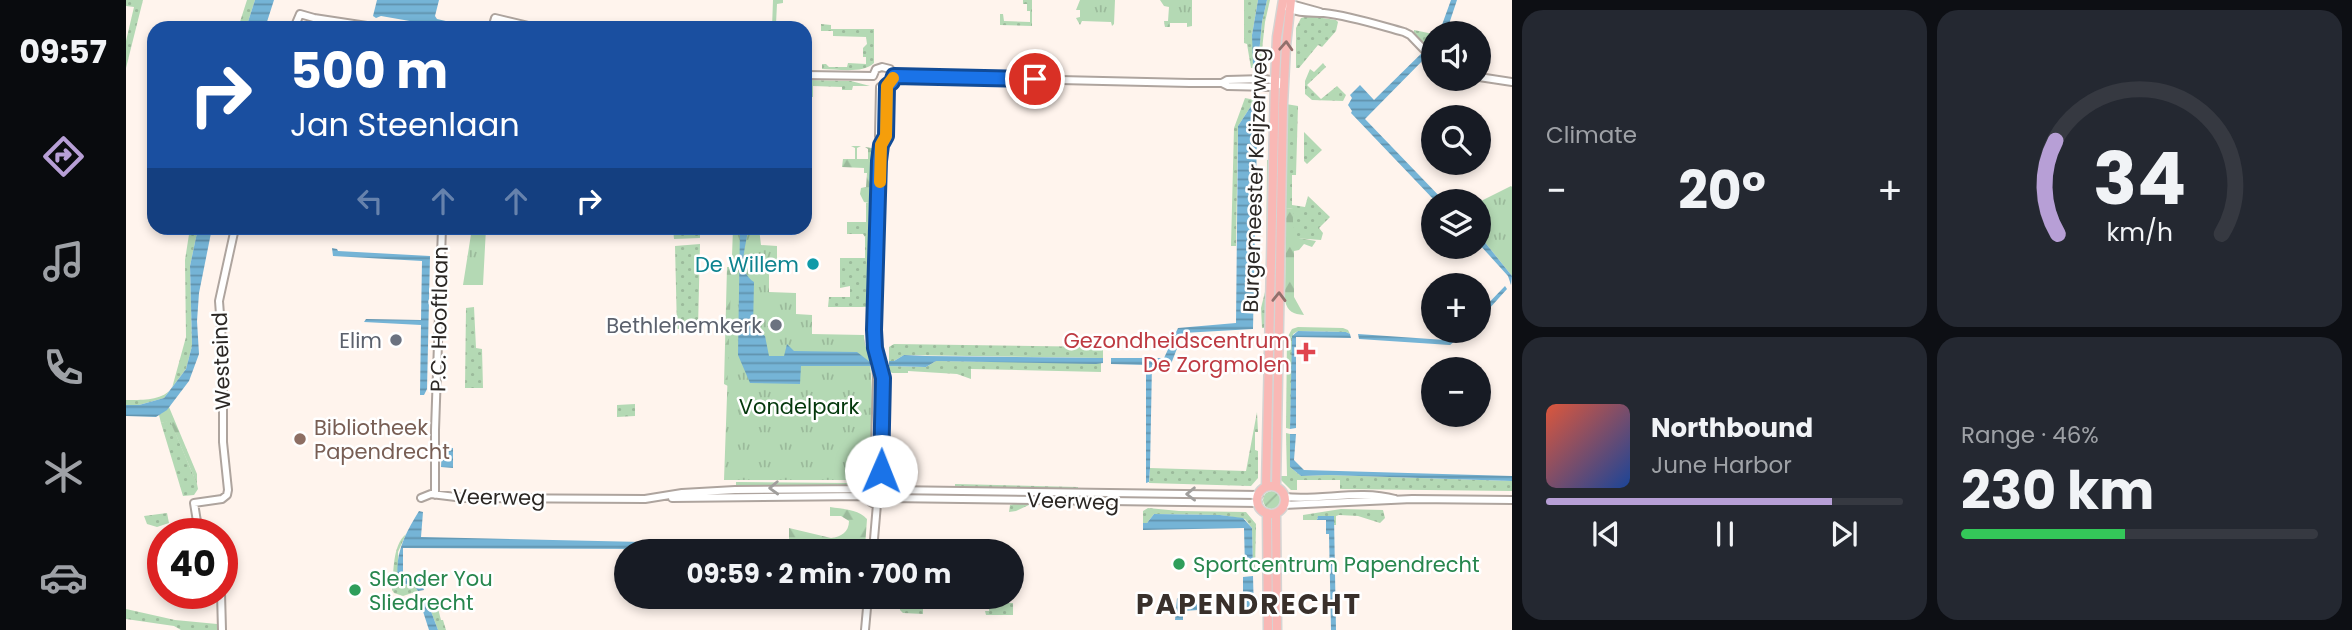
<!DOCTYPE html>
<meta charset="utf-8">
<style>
body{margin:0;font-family:Poppins,sans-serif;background:#242831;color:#f1f3f6;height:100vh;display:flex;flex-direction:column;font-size:26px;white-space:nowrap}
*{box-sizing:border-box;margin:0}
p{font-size:23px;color:#9ea1a6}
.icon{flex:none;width:38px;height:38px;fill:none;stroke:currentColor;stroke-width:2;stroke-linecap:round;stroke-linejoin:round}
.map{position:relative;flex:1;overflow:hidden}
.side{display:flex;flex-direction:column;gap:10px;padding:10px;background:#0d0f14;width:840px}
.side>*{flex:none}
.hud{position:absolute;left:21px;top:21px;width:665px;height:214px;border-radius:21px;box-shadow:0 4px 10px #0003;background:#1a4fa0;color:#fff;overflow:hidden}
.controls{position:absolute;left:1295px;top:21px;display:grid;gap:14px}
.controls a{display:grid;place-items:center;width:70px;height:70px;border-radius:50%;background:#171b24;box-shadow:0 4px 10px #0003;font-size:35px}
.speed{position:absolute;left:21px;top:518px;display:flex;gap:14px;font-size:35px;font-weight:700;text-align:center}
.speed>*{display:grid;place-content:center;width:91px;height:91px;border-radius:50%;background:#171b24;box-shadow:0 4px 10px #0003;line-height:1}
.speed .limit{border:10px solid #d22;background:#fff;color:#111}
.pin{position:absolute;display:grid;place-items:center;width:60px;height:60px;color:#fff;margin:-30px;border:4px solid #fff;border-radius:50%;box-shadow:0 2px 7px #0007}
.me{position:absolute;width:77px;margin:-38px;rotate:1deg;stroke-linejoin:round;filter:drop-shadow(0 0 5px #0008)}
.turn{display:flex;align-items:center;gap:24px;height:147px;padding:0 28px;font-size:32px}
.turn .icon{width:91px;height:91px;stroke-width:2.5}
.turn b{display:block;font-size:49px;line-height:60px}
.lanes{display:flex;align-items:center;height:66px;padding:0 28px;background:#0003;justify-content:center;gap:35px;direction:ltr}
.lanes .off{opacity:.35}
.big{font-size:52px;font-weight:700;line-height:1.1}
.side .tile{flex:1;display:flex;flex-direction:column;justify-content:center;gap:10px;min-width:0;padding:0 24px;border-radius:21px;background:#242831}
.side .dial{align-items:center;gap:0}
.dial svg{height:182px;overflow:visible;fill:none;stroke:#363941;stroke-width:7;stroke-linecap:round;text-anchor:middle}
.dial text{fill:#f1f3f6;stroke:none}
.song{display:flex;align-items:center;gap:21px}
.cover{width:84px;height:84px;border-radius:10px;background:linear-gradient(135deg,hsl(10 70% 55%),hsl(220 70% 35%))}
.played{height:7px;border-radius:4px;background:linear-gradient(90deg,#b79fd6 80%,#363941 80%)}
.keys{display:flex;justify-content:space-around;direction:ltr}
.heat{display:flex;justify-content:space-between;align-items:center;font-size:38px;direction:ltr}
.charge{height:10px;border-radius:5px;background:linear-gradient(90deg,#34c759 46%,#363941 0)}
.side .tiles{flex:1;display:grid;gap:10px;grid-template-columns:repeat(2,1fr)}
.trip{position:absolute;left:488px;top:539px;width:410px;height:70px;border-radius:35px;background:#171b24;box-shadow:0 4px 10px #0003;font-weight:700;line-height:70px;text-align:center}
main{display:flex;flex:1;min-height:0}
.menu{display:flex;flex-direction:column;width:126px;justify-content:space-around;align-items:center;background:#090b0e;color:#9ea1a6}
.menu .icon{width:49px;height:49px}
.menu .current{color:#b79fd6}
.menu b{font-size:32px;color:#f1f3f6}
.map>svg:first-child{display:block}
.grass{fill:url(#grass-dots)}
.forest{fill:url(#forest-firs)}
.park{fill:url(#park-tufts)}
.garden{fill:url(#garden-furrows)}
.water{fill:url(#water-rules)}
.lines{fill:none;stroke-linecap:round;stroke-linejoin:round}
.minor-casing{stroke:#aea49e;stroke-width:10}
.major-casing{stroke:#d5d4d3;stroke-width:11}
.minor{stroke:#fff;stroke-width:6}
.major{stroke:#f9b8b5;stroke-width:8}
.oneway{stroke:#92706c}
.oneway2{stroke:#a09e9c}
.route-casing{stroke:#114b97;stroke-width:18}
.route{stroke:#1a73e8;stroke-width:12}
.slow{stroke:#f59e0b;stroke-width:12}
.culture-dot{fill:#0f9aa8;stroke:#fff;stroke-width:2.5}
.worship-dot{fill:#6b7280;stroke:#fff;stroke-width:2.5}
.health-dot{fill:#e0444e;stroke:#fff;stroke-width:2.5}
.education-dot{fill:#8d6e63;stroke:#fff;stroke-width:2.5}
.leisure-dot{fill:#2e9e5b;stroke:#fff;stroke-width:2.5}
.labels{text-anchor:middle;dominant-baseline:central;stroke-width:5;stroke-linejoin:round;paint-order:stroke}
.street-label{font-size:21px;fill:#2b2724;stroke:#fff}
.culture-label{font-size:21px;fill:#0d838f;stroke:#fff;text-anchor:end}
.worship-label{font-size:21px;fill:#5b616d;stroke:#fff;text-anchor:end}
.health-label{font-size:21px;fill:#be3a42;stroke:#fff;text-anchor:end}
.park-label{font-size:21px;fill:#04380c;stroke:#fff}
.education-label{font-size:21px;fill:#785e54;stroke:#fff;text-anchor:start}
.leisure-label{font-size:21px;fill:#27864d;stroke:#fff;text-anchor:start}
.district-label{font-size:28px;font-weight:bold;letter-spacing:2px;fill:#39302b;stroke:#fff}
</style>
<main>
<nav class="menu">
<b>09:57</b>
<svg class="icon current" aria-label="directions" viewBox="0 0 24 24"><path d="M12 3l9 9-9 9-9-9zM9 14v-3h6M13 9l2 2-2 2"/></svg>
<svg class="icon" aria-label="music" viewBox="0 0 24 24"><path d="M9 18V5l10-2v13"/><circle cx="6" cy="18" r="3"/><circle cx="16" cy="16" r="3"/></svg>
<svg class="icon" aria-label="phone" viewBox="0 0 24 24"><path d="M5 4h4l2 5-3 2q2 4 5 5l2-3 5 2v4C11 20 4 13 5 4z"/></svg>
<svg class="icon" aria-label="climate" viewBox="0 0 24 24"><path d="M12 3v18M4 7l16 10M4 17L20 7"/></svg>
<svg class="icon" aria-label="car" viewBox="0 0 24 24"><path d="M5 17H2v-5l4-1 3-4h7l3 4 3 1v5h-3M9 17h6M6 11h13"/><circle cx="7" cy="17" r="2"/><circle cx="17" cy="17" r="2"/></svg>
</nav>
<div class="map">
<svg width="1386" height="630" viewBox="0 0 1386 630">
<defs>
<pattern id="grass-dots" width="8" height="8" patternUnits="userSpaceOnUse" patternTransform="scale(1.75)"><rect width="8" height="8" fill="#b4d9b4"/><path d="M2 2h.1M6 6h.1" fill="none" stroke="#9bba9b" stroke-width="1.8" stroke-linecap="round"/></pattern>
<pattern id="forest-firs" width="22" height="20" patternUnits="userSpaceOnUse" patternTransform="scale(1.75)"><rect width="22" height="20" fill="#b4d9b4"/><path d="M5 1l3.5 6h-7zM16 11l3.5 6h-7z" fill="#9bba9b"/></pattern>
<pattern id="park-tufts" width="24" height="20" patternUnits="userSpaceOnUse" patternTransform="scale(1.75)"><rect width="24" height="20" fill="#b4d9b4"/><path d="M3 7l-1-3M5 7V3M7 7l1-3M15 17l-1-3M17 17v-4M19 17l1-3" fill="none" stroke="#9bba9b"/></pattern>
<pattern id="garden-furrows" width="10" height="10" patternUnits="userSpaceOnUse" patternTransform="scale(1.75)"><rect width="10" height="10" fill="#b4d9b4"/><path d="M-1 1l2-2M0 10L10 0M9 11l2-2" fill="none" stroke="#9bba9b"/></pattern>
<pattern id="water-rules" width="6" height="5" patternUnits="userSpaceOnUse" patternTransform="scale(1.75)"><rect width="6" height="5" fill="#75b4d6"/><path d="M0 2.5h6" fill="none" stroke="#6092ad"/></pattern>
</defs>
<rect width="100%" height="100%" fill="#fff4ed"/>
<path class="grass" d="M0,0h17l-17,68v-27l8,-34 -8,-1z
M121,0h8l-9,28h-8z
M897,0h9v26l-32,-1v-11h3l1,7 26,1v-11h-3v-7h-4z
M1118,0h14l-6,35 6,30 4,-43 5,-22h3l-5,22 -5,46h-9l-4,-24 -3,-1z
M1183,16l27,4 2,2 -2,9 -14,16 -4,-2 -19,23h-3v-40l5,-10z
M695,24l10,1v4h43v34c-11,11 -37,6 -52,6v-5h4l3,3h18l1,-4 18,1v-7h-3v-9l4,-4 -1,-7 -33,-1v-5h-12z
M1288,30l19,4v8l-5,6 -14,-15z
M1197,63l3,4 -19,18 14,14 16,-13 9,9 -3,6 -31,-1 -7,-6v-13l5,-12 4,3z
M684,80l41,1 19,5h-17l-1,4h-10v-3l-29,-1v11h-3z
M1119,98l10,2 -17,26 -2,120h-5l3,-118z
M1151,103h2l-2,207h-4z
M1160,104l12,2 -2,69h-4v30l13,2 3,-11 22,21 -11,11 4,5 -2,7 -28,-2v-30l-7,1z
M1178,132l18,18 -15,14 -3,-3z
M1141,160h3l-3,168h-5l-1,-20 5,-20z
M740,203h3l-1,104h-40l1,-10h21v-11l-10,2v-30h25v-21l-2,-3h-16v-12h19z
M64,228h8l-8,38 2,80 -6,23 -22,29 -25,7h-13v-5c15,0 36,1 46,-12l14,-51 -1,-77z
M547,228h27v10l-26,1z
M574,244l-2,85h-21l-2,-83z
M348,307l2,41 6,1 1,39h-18l1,-80z
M1172,327l45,1 5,2 2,4 -4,-2 -48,-1 -5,3 -3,95 -4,-1 1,-90 5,-9z
M768,344l209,3v11l-199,-3 -10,6h-5v-14z
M810,361l165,2v9l-130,-3v10l-14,-5 -49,-3v2h-16l-3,-3v-4l37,1z
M509,404v12l-18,1v-12z
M1131,412l1,20h-3v18l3,1v27l-7,8 -102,-3 1,-15 96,3z
M44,420l27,64 1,5 -4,6 -11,1 -22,-73z
M1160,433l4,1v33l11,9 27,-1 184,6v10l-172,-2v-9h-43v10h-6l-14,-14h10z
M610,482l113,1 6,-1 -1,5 -118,1z
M829,484l123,3v2l-10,2 -103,-2 -10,-2z
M743 493a8 8 0 1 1 16 0a8 8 0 1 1-16 0Z
M775,492l223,2v6l-224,-4z
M898,501l99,2v2l-92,-1 -15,7 -7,1 1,-7z
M1022,508l31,3 67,1 10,12 -1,44h-2l-1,-40 -7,-9 -25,-4 -66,-1 -7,9h-4v-12z
M1215,509l42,1 2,8 -5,5 -22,-7 -19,-1 -3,1v9h-2v-9l-17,2v2h-14v-5z
M41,513l2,10 -12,4 -10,-3 -3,-8z
M280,534l-8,18 2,33h14l4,6 -15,5 -9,-3 -2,-3c2,-18 0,-44 14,-56z
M309,597l6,23h2l3,10h-8l-12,-32z
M774,601h23v13l-20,-1 -3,-3z
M863,603h24v12h-27l-1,-4h4z
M0,609l49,11 42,4 1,6h-37l-7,-4 -48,-7z"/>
<path class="forest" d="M647,0h10v3l-6,1 -1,20 17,1 1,3h-22z
M725,146h10l-4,2v11h11v-10l-3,-2 7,1 -3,55 -5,-1 -4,-8 1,-6 5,-1 1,-14h-3v-5l-22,-1 1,-8h12v-11z
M1167,208v29l23,4 -4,6 -8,-3 -5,6 -5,1v46l10,18c-11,-1 -16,-3 -19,-14l1,-92z
M601,267h5l2,122 -10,-5z
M43,407l28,67v10l-27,-63 -9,2 -2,-8z
M704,507c12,2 28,2 37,12l-2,28h-76v-19l42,10c10,-1 18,-6 18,-17l-8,-5h-11z"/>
<path class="park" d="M954,0h35l-1,24 -2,2 -1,-4 -29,-1 -2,4 -4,-7 4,-1v-7h-4z
M1034,0h32v26l-5,1v-4h-17v4h-5l-1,-6h4l1,-14 -5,-1z
M1385,186l1,1v89l-33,-41v-33z
M346,228h14l-3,57h-20z
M607,228h26l2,17 16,1v23h-8v23l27,1v21l16,1v19l52,1c0,9 3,14 5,22 4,17 5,101 -5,115 -2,3 -5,5 -8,8h-132z"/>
<path class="garden" d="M1137 500a9 9 0 1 1 18 0a9 9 0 1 1-18 0Z"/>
<path class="water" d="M129,0h19l-9,28h-19z
M251,0h62l-4,16 2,3 31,7 19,1 -37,1 -69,-12 -5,2 -3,-2z
M1132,0h9l-5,22 -4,43 -5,-1 -1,-29z
M1325,0h6l-11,33h-7z
M1307,42v8l-68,69 79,82h-9l-84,-88 1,-2 -4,-6 4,-7 -2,-3 10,-10 14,15z
M1129,100l2,36 -4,193 -70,4 -12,31 -19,1 -2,103 -1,14 -3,1v-118l-35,-1v-6h53l14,-30 58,-5 2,-192v-5z
M72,228h14l-13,65 -2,28 2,33 -10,27 -22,29 -11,7 -30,-1v-11h13l25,-7 22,-29 6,-23 -2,-80z
M614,228h8c-1,18 -13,41 6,54l-1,46 12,8 4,20h15l3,-12 7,7 63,1 13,10v4h-69l-1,18 -50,-1 -12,-28z
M1353,235l33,41 -1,9 -3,-9 -29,-32z
M206,248l5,1 1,2 92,5 -3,133 -3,6h-4v-2l1,-68 -57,-3 2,-3 55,1 1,-59 -89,-5z
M1379,286l2,3 -28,31v-7z
M1172,331l48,1 4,2 1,4 -55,-1v91l-6,1 2,-93z
M1334,331h8l-18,14 -91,-6 -1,-5 87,6z
M778,355l22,1 177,2v5l-7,1 -160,-3 -10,6 -37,-1v-5h5z
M1164,434h6l-2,26 10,10 208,6v5l-184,-6 -27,1 -11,-9z
M316,447l11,1v20l-12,-1z
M293,511l4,1 -2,25 222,5 11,7 -251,-1v28l17,2 4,12 -6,1 -4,-6 -15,-1c-6,-28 6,-50 20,-73z
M1028,514l66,1 23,3 9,10 1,40h-8l-1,-40 -101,2v-7h4z
M1192,516h16l2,114h-5l-2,-96h-3v-14h-9z
M1127,576l1,39h-11v-38z
M300,598l12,32h-9l-10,-31z
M1051,598l20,1 1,11 -15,1v9h-8z"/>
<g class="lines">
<g class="minor-casing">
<path id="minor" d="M1161,3l33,9
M1160,7c13,7 24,5 38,6 27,3 54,12 80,19l6,3 23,24
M168,28l6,-14 14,4 66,10
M366,28l3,-10 42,10
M679,75l68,1
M747,76l3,-7 6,-2 8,2 4,7
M768,76l296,7h32l5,-3 37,-1 15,2
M1353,77l33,5
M1096,83l6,3 46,1 5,-2
M755,145l5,-9 1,-50
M752,359l5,19 -2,104
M740 493a11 11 0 1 1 22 0a11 11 0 1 1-22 0Z
M748,482l3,-104 -3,-48 7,-185 -2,-9 1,-49
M762,490l371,5
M309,495v-65l7,-202
M1159,497c36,4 75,-8 110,2
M295,498l10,-4 33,4 181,1 37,-6 53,-3 132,-1
M546,498l195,-2
M762,498l370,5
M1158,505l128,-6 100,1
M73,534l-5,-31 28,-4 5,-4 1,-5 -5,-48v-87l-4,-54 16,-73
M747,551l4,-47
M95,593l1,37
M739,630l3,-33"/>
</g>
<g class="major-casing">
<path id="major" d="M1131 500a14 14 0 1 1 28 0a14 14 0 1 1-28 0Z
M1140,487l9,-407 2,-43 6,-37
M1150,487l7,-382 3,-59 5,-46
M1141,513l1,117
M1150,513l1,117"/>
</g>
<use href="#minor" class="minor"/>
<use href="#major" class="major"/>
</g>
<defs><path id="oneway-chevron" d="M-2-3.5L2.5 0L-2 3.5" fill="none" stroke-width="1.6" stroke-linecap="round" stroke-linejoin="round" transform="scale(1.75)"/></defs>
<g class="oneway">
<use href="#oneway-chevron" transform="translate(1160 46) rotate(-87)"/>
<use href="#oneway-chevron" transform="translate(1153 297) rotate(-89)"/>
</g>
<g class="oneway2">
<use href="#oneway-chevron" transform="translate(648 488) rotate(178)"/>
<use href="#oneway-chevron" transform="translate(1065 494) rotate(179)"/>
</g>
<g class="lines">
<g class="route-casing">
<path id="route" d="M755,471l2,-93 -8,-30 -1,-18 5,-169 2,-16 5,-9 1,-50 5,-4 2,-6 141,3"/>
</g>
<use href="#route" class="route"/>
<path class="slow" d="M754,182l1,-37 5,-9 1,-50 6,-8"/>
</g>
<circle class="culture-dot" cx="687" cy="264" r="7"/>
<g class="worship-dot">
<circle cx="650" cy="325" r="7"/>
<circle cx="270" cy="340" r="7"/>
</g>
<path class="health-dot" d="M1176.5 341.5h7v7h7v7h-7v7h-7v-7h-7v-7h7z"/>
<circle class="education-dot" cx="174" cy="439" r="7"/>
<g class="leisure-dot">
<circle cx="1053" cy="564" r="7"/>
<circle cx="229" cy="590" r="7"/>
</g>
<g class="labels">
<g class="street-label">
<text transform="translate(1129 180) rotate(-88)">Burgemeester Keijzerweg</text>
<text transform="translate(313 319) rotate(-89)">P.C. Hooftlaan</text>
<text transform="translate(95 361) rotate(-92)">Westeind</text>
<text transform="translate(373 497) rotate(1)">Veerweg</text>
<text transform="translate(947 501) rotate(2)">Veerweg</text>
</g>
<g class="culture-label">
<text x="673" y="264">De Willem</text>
</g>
<g class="worship-label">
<text x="636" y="325">Bethlehemkerk</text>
<text x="256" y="340">Elim</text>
</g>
<g class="health-label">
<text x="1164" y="340">Gezondheidscentrum<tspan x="1164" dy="24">De Zorgmolen</tspan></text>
</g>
<g class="park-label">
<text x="673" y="406">Vondelpark</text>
</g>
<g class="education-label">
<text x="188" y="427">Bibliotheek<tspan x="188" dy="24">Papendrecht</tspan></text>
</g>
<g class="leisure-label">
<text x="1067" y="564">Sportcentrum Papendrecht</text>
<text x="243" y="578">Slender You<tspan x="243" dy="24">Sliedrecht</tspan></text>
</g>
<g class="district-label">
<text x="1123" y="604">PAPENDRECHT</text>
</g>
</g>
</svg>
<div class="controls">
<a><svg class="icon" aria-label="sound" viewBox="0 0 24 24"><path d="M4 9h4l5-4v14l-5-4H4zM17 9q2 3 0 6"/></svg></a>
<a><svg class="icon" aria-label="search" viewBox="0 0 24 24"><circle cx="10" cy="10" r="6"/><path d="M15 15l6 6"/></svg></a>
<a><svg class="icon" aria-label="layers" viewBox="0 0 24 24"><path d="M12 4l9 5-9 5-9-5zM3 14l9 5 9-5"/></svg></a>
<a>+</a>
<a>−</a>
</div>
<div class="speed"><div class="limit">40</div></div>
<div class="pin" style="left:909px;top:79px;background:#d93025"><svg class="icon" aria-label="arrive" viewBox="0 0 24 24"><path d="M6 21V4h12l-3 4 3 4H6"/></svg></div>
<svg class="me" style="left:755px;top:471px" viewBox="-20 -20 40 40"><circle r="19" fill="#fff"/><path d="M0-13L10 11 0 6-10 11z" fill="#1a73e8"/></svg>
<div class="trip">09:59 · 2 min · 700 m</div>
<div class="hud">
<div class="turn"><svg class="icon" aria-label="right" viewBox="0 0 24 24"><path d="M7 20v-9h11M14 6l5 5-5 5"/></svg><div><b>500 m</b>Jan Steenlaan</div></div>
<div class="lanes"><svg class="icon off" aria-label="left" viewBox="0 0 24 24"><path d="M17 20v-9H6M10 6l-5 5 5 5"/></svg><svg class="icon off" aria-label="ahead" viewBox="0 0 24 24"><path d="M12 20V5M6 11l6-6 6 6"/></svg><svg class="icon off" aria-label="ahead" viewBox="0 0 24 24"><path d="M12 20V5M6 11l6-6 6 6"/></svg><svg class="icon" aria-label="right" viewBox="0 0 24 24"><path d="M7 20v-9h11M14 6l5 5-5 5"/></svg></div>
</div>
</div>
<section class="side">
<div class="tiles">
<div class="tile"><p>Climate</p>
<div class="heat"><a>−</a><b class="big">20°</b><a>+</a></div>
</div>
<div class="tile dial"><svg viewBox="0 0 100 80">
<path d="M14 69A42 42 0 1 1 86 69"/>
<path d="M14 69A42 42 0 0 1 13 28" stroke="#b79fd6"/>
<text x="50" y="56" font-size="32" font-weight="700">34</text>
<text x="50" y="72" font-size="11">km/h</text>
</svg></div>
<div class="tile">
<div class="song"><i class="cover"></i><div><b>Northbound</b><p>June Harbor</p></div></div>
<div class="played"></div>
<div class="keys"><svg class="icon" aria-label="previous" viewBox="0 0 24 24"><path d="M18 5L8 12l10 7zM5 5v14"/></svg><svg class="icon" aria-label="pause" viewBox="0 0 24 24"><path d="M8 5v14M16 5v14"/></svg><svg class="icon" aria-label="next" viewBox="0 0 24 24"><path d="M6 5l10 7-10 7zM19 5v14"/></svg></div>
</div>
<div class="tile"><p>Range · 46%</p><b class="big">230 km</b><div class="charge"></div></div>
</div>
</section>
</main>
